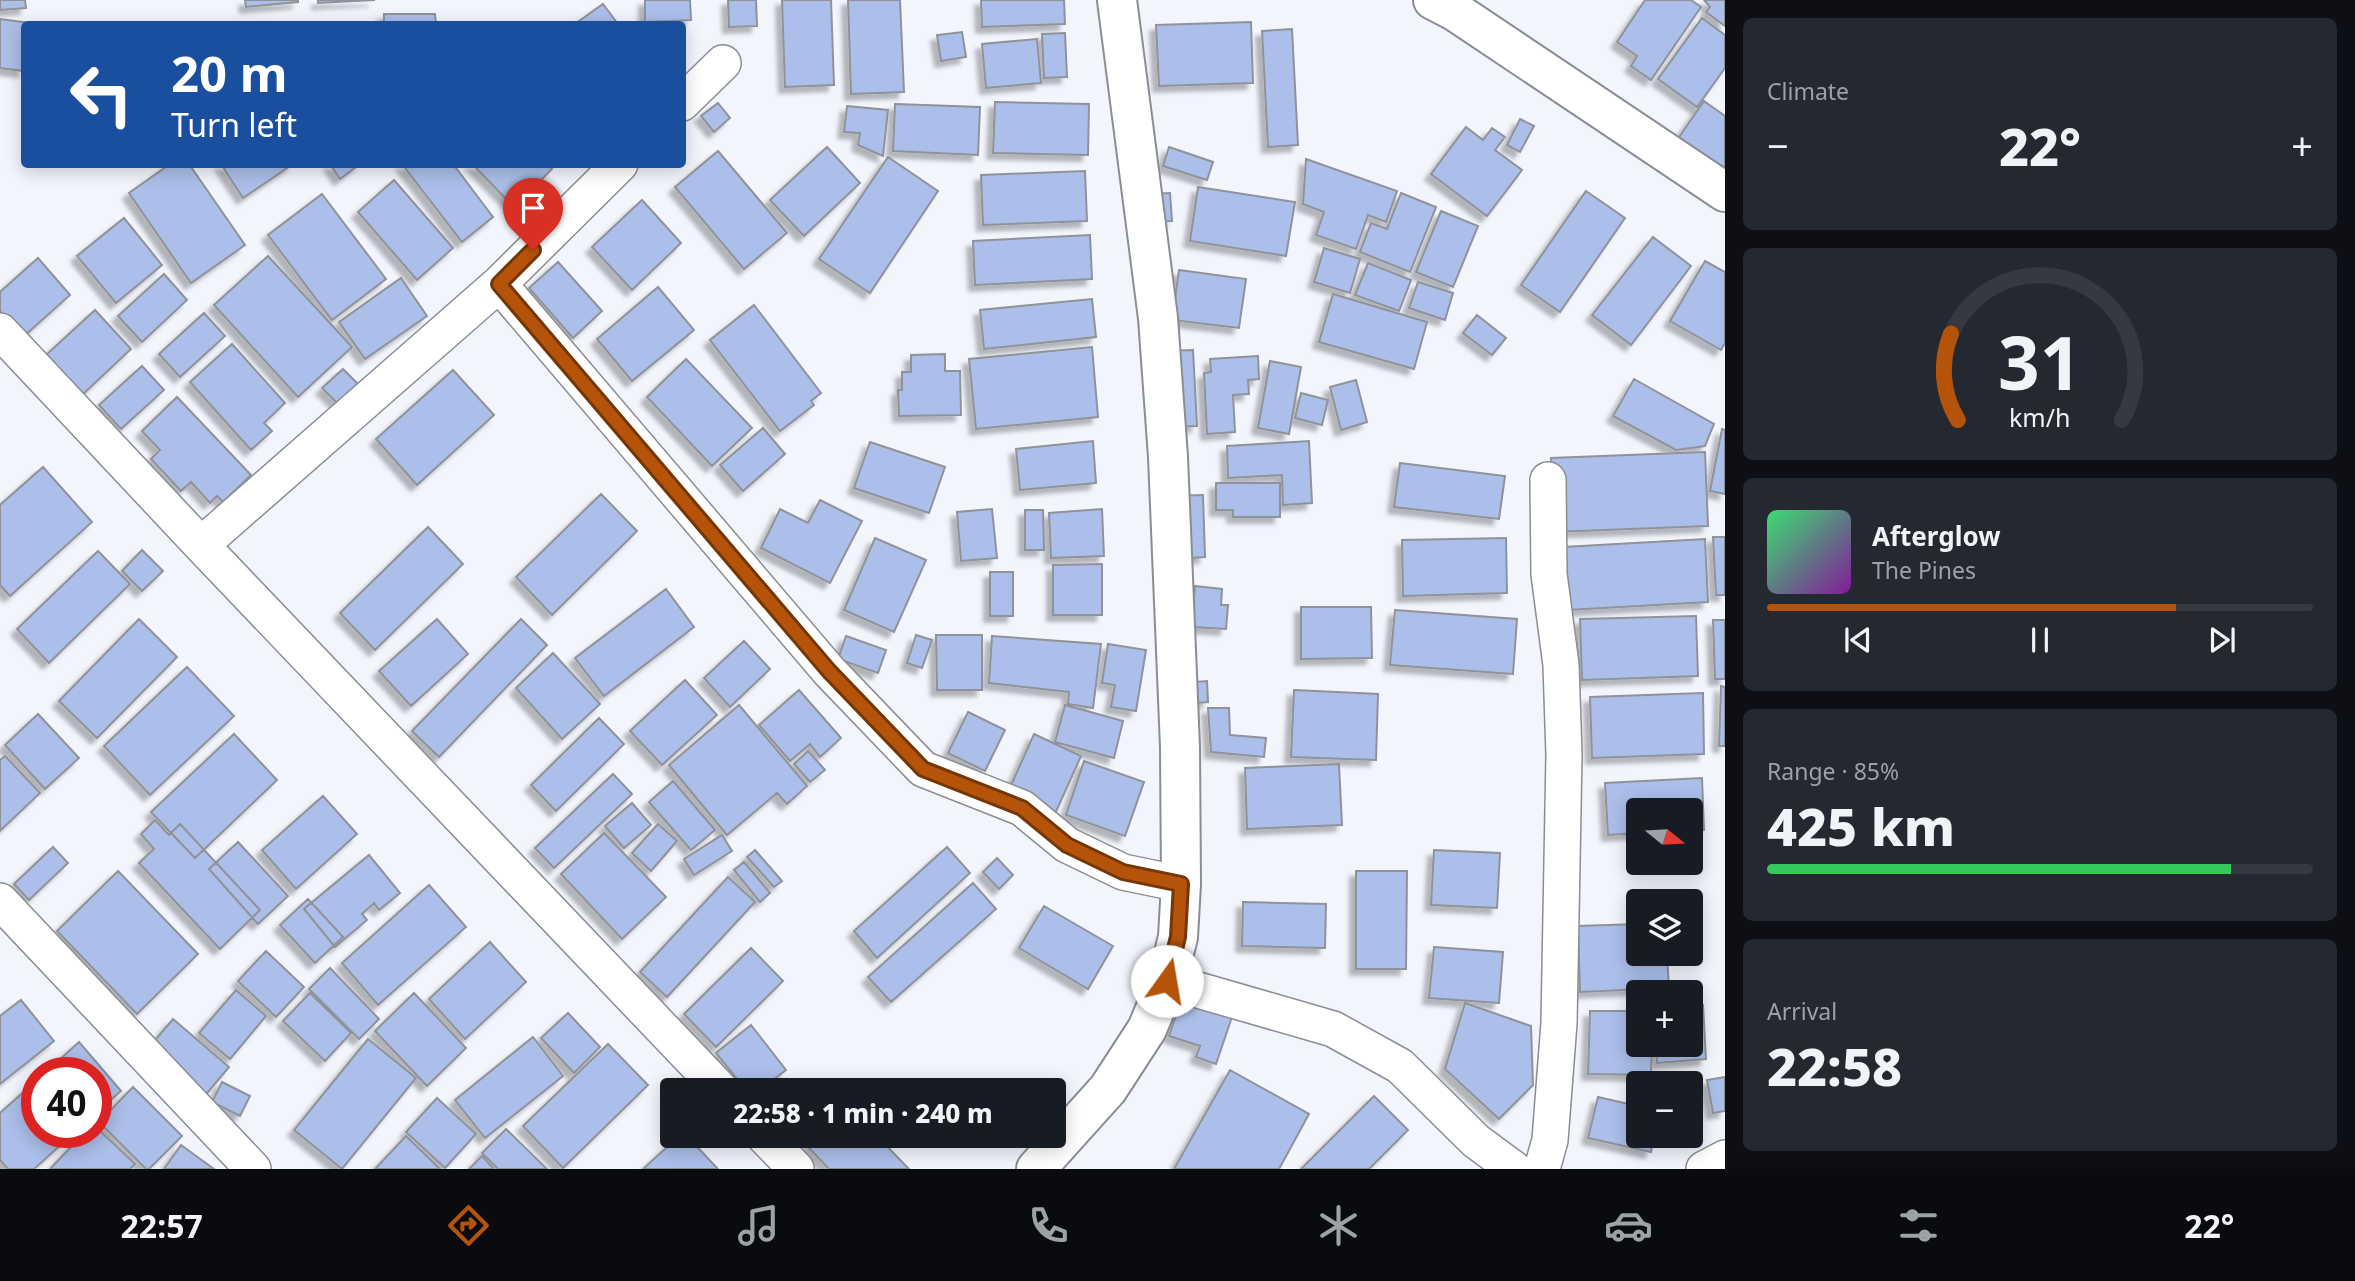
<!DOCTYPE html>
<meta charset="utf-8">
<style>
body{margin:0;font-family:"Noto Sans",sans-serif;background:#242831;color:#f1f3f6;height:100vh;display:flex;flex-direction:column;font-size:26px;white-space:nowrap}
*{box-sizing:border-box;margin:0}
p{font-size:23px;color:#9ea1a6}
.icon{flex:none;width:38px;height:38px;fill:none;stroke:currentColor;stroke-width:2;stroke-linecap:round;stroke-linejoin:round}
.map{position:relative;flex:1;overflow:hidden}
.drawer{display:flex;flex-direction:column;gap:18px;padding:18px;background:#0d0f14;width:630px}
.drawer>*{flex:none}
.top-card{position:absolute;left:21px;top:21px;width:665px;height:147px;border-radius:7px;box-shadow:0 4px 18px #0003;background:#1a4fa0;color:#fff;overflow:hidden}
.needle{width:46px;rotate:108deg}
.tools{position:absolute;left:1626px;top:798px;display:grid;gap:14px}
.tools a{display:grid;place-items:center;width:77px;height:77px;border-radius:7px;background:#171b24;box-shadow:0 4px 18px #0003;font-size:35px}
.speed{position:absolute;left:21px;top:1057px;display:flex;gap:14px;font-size:35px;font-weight:700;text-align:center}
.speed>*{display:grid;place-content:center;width:91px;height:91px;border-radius:50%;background:#171b24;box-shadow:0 4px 18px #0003;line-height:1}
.speed .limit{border:10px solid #d22;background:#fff;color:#111}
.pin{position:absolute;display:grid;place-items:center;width:60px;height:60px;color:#fff;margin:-72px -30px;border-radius:50% 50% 50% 0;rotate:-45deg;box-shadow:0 0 7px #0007}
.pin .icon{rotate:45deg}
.me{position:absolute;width:77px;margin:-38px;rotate:13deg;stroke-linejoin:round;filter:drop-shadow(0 0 5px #0008)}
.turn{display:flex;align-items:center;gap:24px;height:147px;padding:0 35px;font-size:32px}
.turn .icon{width:91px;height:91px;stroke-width:2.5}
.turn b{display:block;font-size:49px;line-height:60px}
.big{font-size:52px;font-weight:800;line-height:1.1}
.drawer .widget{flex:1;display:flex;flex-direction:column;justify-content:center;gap:10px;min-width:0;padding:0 24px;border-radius:10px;background:#242831}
.drawer .dial{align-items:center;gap:0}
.dial svg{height:182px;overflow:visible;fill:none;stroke:#363941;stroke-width:7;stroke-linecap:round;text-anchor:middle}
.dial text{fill:#f1f3f6;stroke:none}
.song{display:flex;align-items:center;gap:21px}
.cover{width:84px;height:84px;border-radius:10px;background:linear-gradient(135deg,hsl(140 70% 55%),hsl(290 70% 35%))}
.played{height:7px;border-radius:4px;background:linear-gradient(90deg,#b45309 75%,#363941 75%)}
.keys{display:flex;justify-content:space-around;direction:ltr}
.heat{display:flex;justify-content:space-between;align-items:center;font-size:38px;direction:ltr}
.charge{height:10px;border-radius:5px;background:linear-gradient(90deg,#34c759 85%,#363941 0)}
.trip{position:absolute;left:660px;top:1078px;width:406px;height:70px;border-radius:7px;background:#171b24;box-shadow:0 4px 18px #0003;font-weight:800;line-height:70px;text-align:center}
.dock{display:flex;height:112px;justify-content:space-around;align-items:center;background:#090b0e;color:#9ea1a6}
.dock .icon{width:49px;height:49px}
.dock .on{color:#b45309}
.dock b{font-size:32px;color:#f1f3f6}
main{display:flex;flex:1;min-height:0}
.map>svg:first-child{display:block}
.building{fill:#acbfea;stroke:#8f9298;stroke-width:2;filter:url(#shadow)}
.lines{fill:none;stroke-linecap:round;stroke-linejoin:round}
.street-casing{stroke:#8a8d93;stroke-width:38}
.secondary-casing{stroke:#8a8d93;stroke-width:42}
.street{stroke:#fff;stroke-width:35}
.secondary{stroke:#fff;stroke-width:38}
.route-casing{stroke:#753606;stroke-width:18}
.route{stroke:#b45309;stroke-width:12}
</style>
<main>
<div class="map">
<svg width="1725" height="1169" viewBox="0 0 1725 1169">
<defs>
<filter id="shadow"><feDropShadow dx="-6" dy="6" stdDeviation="2" flood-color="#0004"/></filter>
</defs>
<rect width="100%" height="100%" fill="#f2f5fc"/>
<path class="building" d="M0,0h25l1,8 -26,2z
M245,0h53v2l-52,5z
M318,0h57l-57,3z
M645,0h45l1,20 -46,2z
M728,0h28l1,26 -28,1z
M782,0h49l3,85 -49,2z
M848,0h52l4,92 -53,2z
M981,0h83l1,24 -83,3z
M1645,0h46l10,7 -50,73 -20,-14 6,-10 -20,-14z
M1704,0h21v26l-19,-14 4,-5z
M603,4l15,20h-43z
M384,14h51l1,10h-52z
M1702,18l23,17v33l-28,39 -39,-28z
M0,19l38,5h-14v47l-24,-3z
M1251,22l2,61 -94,3 -3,-61z
M1292,29l6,116 -30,2 -6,-116z
M962,32l4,25 -25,4 -4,-26z
M1065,33l2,44 -23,1 -2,-44z
M1037,39l4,44 -55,5 -4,-44z
M1704,101l21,15v49l-6,9 -44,-31z
M995,102l94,2 -1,51 -95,-2z
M718,103l12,15 -16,14 -13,-16z
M895,104l85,3 -2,48 -85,-4z
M847,106l41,4 -5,46 -25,-11 2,-12 -16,-1z
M1520,119l14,7 -14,26 -13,-7z
M1466,127l17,13 9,-12 13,9 -10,13 27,20 -35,46 -56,-42z
M827,147l33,36 -56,53 -34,-36z
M1169,147l44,15 -6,18 -44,-14z
M718,151l69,82 -43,36 -69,-82z
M888,157l50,34 -68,102 -51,-34z
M1306,159l91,32 -11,31 -18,-7 -12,34 -40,-14 8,-23 -21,-8z
M170,164h19l56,81 -54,38 -62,-90z
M221,164h72l-50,34z
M330,164h30l-20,15z
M402,164h51l40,53 -31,25z
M472,164h76l4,5 -38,38z
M1085,171l2,50 -104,4 -2,-50z
M394,180l59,68 -36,32 -59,-68z
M1198,187l97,15 -9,54 -96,-15z
M1586,191l39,27 -65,94 -39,-27z
M1170,193l2,28 -21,1 -1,-28z
M1401,193l35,14 -26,65 -50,-20 11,-29 16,6z
M322,194l64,85 -54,41 -64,-85z
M642,200l39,43 -49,47 -40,-43z
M1441,211l37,15 -25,61 -37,-15z
M124,218l38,47 -46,38 -39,-47z
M1090,235l2,44 -117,6 -2,-44z
M1653,237l38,29 -60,79 -39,-30z
M1324,248l36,11 -10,34 -36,-11z
M268,256l84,91 -54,50 -84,-92z
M38,258l32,37 -47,42 -23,-26v-19z
M1705,261l20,11v71l-4,7 -51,-29z
M558,262l44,49 -29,27 -44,-50z
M1368,263l43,17 -12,31 -44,-16z
M1179,270l67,9 -7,49 -67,-8z
M164,274l23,26 -45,42 -24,-26z
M401,278l26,38 -62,43 -26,-37z
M1418,282l35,11 -8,27 -36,-12z
M658,287l36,43 -62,51 -35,-42z
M1333,294l94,28 -13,47 -95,-27z
M1092,299l4,38 -112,12 -4,-39z
M754,305l67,88 -10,8 3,4 -34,26 -70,-91z
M95,310l36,39 -50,47 -36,-40z
M204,313l21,23 -45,41 -21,-23z
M1477,315l29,23 -14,17 -29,-22z
M232,344l53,59 -21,20 8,8 -21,19 -61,-68z
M1092,347l6,70 -122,12 -7,-70z
M1193,350l4,76 -30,1 -3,-76z
M945,354v17h15l1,44 -62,1 -1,-26h4v-18h9v-17z
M1258,356l1,23 -11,1 1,14 -16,1 2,37 -28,2 -3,-61 7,-1 -1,-13z
M686,359l66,69 -40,38 -65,-69z
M1270,361l31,6 -12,67 -31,-6z
M142,366l22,24 -43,39 -22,-24z
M343,369l16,16 -20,20 -17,-17z
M453,370l41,45 -77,70 -41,-46z
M1634,379l80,45 -9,22 -29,4 -63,-34z
M1356,380l11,42 -26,8 -11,-43z
M1301,393l27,7 -6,25 -27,-7z
M177,397l74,78 -28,27 -6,-6 -7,7 -19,-21 -10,9 -30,-32 9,-9 -18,-19z
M763,428l22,26 -42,37 -23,-26z
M1722,429l3,1v64l-15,-3z
M1093,441l3,42 -76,7 -4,-41z
M1309,441l3,62 -29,2 -1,-30 -54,3 -1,-32z
M870,442l75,25 -16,46 -75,-25z
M1705,452l3,74 -155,6 -2,-74z
M1400,463l105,13 -6,43 -105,-12z
M43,467l49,55 -82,74 -10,-11v-80z
M1216,483h64v34h-47v-7h-17z
M601,494l36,37 -85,84 -36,-38z
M1203,495l2,62 -29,2 -2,-63z
M820,500l42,21 -32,62 -69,-35 19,-39 28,14z
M992,509l5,49 -36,3 -4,-49z
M1102,509l2,47 -53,2 -2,-45z
M1025,510h18l1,40h-19z
M428,527l35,37 -88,86 -35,-37z
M1713,537h12v58h-9z
M875,538l51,22 -32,72 -50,-22z
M1506,538l1,55 -104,3 -1,-56z
M1705,539l3,63 -140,8 -4,-63z
M142,550l21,21 -21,20 -20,-20z
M98,551l32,33 -81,79 -32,-34z
M1102,564v51h-49v-50z
M990,572h23v44h-23z
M1195,586l27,3 -1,16h7l-2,24 -34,-2z
M666,589l28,38 -90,69 -29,-38z
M1301,607h70l1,51 -71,1z
M1395,610l122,9 -4,55 -123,-9z
M1696,616l2,60 -116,4 -2,-61z
M139,619l38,38 -80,81 -38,-37z
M437,619l31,35 -57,52 -32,-35z
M521,619l26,26 -108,112 -27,-26z
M1713,620h12v59h-10z
M916,635l16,5 -10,28 -15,-5z
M936,635h46v55h-45z
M846,636l40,14 -8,23 -40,-14z
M992,636l109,8 -8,64 -25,-4 1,-12 -80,-9z
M744,641l26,28 -40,38 -26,-29z
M1108,644l38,6 -10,61 -25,-4 4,-22 -13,-2z
M553,653l47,51 -38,35 -46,-51z
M187,667l47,49 -84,79 -46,-49z
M685,680l32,35 -55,50 -32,-34z
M1207,681l1,21 -24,2 -1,-21z
M1721,686l4,1v59h-6z
M799,690l42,48 -21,19 -10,-13 -20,17 -31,-36z
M1294,690l84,4 -2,66 -85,-3z
M1703,693l1,61 -112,4 -2,-61z
M739,705l68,81 -20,18 -10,-11 -50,42 -58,-70z
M1065,705l58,16 -9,37 -59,-16z
M1208,708h21l1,27 36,3 -2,19 -53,-5z
M968,712l37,18 -20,41 -37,-18z
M38,714l41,44 -34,31 -40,-44z
M599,718l25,26 -68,67 -25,-26z
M234,734l43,46 -82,78 -44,-46z
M1034,734l47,22 -26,58 -47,-22z
M808,751l17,19 -15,12 -16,-18z
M5,756l35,37 -40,38v-71z
M1084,761l60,21 -19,54 -59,-21z
M1339,764l3,61 -95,4 -2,-61z
M613,774l19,20 -78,74 -19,-20z
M1702,778l2,52 -14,1v-21h-52v23l-30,2 -3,-52z
M673,781l42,49 -24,20 -42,-48z
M323,796l34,38 -61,55 -34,-39z
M632,803l19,22 -27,23 -19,-22z
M155,820l14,15 11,-11 80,86 -40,39 -81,-86 15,-14 -13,-15z
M658,824l19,17 -26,30 -19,-18z
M604,833l62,64 -44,42 -61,-65z
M722,835l10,16 -38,24 -10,-16z
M238,842l50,54 -30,28 -49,-55z
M53,847l15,16 -39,37 -15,-16z
M947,847l23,26 -93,85 -23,-27z
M755,850l27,31 -8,6 -27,-30z
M1434,850l66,3 -3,55 -66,-3z
M369,855l31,38 -21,17 -5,-7 -12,11 5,6 -32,27 -31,-38z
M997,858l16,17 -14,14 -16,-17z
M744,862l26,31 -10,9 -26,-32z
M118,871l80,83 -61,60 -80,-83z
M1356,871h51l-1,98h-50z
M728,877l27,25 -88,95 -27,-25z
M973,883l23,26 -105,93 -23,-25z
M429,885l37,42 -88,78 -36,-42z
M308,899l35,38 -28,26 -35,-38z
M1243,902l83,2 -1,44 -83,-2z
M1044,906l69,40 -25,43 -69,-41z
M1638,924v30h29l2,34 -89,4 -2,-66z
M490,942l36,40 -61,57 -36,-40z
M1434,947l69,5 -4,51 -70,-5z
M751,948l32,33 -67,66 -32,-33z
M266,951l38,36 -28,30 -38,-36z
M330,968l49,51 -20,20 -50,-50z
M236,990l30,26 -36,43 -31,-26z
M310,993l41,40 -26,28 -42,-40z
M414,993l52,55 -39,38 -52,-55z
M1183,994l51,17 -18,53 -20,-7 4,-11 -31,-10z
M21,1000l33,41 -54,43v-68z
M1465,1003l66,23 2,59 -34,34 -54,-50z
M1703,1005l3,54 -49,4 -1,-18h34v-39z
M1590,1011h48v34h14l-1,30 -63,-1z
M568,1013l32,34 -26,26 -33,-35z
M173,1019l56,48 -26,31 -52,-53z
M751,1025l35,45 -26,20h-14l-30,-37z
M533,1037l30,39 -78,62 -30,-38z
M368,1039l48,39 -74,91 -48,-39z
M79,1042l42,49 -25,22v-40h-51z
M608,1044l40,41 -85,83 -40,-42z
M1230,1070l79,44 -30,55h-105z
M1725,1077v34l-12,2 -6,-33z
M37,1080v52h38l-41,37h-26l-8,-9v-47z
M222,1082l28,14 -10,20 -28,-14z
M133,1087l49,49 -33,33h-3l-47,-47z
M1374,1096l34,34 -39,39h-68z
M1598,1097l40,9v30h16l-3,16 -63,-14z
M437,1098l39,36 -31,34 -39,-36z
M96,1127l39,37 -5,5h-80l35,-37h11z
M506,1129l41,40h-49l-16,-16z
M406,1136l34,33h-65z
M679,1136h8l31,33h-75z
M818,1136h59l32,33h-80l-22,-23z
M181,1145l33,24h-50z
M482,1156l12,13h-25z"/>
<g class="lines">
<g class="street-casing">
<path id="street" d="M682,103l41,-40
M499,284l330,387 94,98 99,39 45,37 56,27 58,12
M0,331l201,214 520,545
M201,545l298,-261 121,-120
M0,901l253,268
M1167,981l166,48 67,37 76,75 38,28
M764,1136l32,33
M1542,1169l8,-29 9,-117 5,-268 -3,-90 -12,-91 -1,-94
M1704,1169l21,-11"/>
</g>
<g class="secondary-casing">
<path id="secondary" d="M1433,0l23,12 269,180
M1036,1169l72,-80 39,-60 20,-48 11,-44 3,-53 -1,-137 -12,-290 -10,-139 -41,-318"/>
</g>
<use href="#street" class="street"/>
<use href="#secondary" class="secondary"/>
</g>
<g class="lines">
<g class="route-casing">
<path id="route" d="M533,250l-34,34 330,387 94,98 99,39 45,37 56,27 58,12 -3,53 -11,44"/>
</g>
<use href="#route" class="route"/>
</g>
</svg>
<div class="tools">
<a><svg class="needle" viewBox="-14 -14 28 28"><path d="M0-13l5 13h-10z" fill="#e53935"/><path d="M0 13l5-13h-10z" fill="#9ea1a6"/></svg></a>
<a><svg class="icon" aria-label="layers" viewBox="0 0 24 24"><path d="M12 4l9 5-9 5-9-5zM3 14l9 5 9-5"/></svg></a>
<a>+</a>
<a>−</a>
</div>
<div class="speed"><div class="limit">40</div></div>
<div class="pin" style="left:533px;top:250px;background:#d93025"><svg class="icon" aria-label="arrive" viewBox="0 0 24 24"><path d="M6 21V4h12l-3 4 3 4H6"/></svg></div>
<svg class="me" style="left:1167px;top:981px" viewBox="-20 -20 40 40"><circle r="19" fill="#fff"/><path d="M0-13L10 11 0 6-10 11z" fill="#b45309"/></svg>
<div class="trip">22:58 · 1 min · 240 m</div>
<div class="top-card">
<div class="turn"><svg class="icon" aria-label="left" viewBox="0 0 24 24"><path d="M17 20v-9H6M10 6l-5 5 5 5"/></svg><div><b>20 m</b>Turn left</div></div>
</div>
</div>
<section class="drawer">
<div class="widget"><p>Climate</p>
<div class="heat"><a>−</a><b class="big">22°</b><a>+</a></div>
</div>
<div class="widget dial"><svg viewBox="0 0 100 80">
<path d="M14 69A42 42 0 1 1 86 69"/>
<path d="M14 69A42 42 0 0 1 11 31" stroke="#b45309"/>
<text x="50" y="56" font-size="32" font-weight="700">31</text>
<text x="50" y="72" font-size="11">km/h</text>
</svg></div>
<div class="widget">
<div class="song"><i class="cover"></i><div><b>Afterglow</b><p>The Pines</p></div></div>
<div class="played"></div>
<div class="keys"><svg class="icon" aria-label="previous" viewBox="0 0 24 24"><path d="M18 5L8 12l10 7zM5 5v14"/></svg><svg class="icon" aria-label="pause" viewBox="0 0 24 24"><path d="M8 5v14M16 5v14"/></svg><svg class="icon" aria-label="next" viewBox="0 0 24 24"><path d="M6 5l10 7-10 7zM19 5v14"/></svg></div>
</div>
<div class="widget"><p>Range · 85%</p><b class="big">425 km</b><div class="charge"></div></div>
<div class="widget"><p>Arrival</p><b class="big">22:58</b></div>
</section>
</main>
<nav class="dock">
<b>22:57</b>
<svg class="icon on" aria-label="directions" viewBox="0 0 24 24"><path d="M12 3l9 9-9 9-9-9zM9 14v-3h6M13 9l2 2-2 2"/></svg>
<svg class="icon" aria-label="music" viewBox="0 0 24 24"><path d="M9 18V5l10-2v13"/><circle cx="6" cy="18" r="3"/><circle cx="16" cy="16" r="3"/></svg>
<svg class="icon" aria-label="phone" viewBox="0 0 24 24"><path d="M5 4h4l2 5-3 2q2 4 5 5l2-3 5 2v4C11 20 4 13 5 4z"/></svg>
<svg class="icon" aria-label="climate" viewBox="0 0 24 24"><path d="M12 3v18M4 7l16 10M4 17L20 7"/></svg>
<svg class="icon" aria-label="car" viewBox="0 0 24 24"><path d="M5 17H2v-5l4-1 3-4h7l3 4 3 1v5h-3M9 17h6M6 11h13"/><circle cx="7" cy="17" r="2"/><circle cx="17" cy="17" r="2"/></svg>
<svg class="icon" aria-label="filters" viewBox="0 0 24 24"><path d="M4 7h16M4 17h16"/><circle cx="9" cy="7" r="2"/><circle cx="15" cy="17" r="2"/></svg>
<b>22°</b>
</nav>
